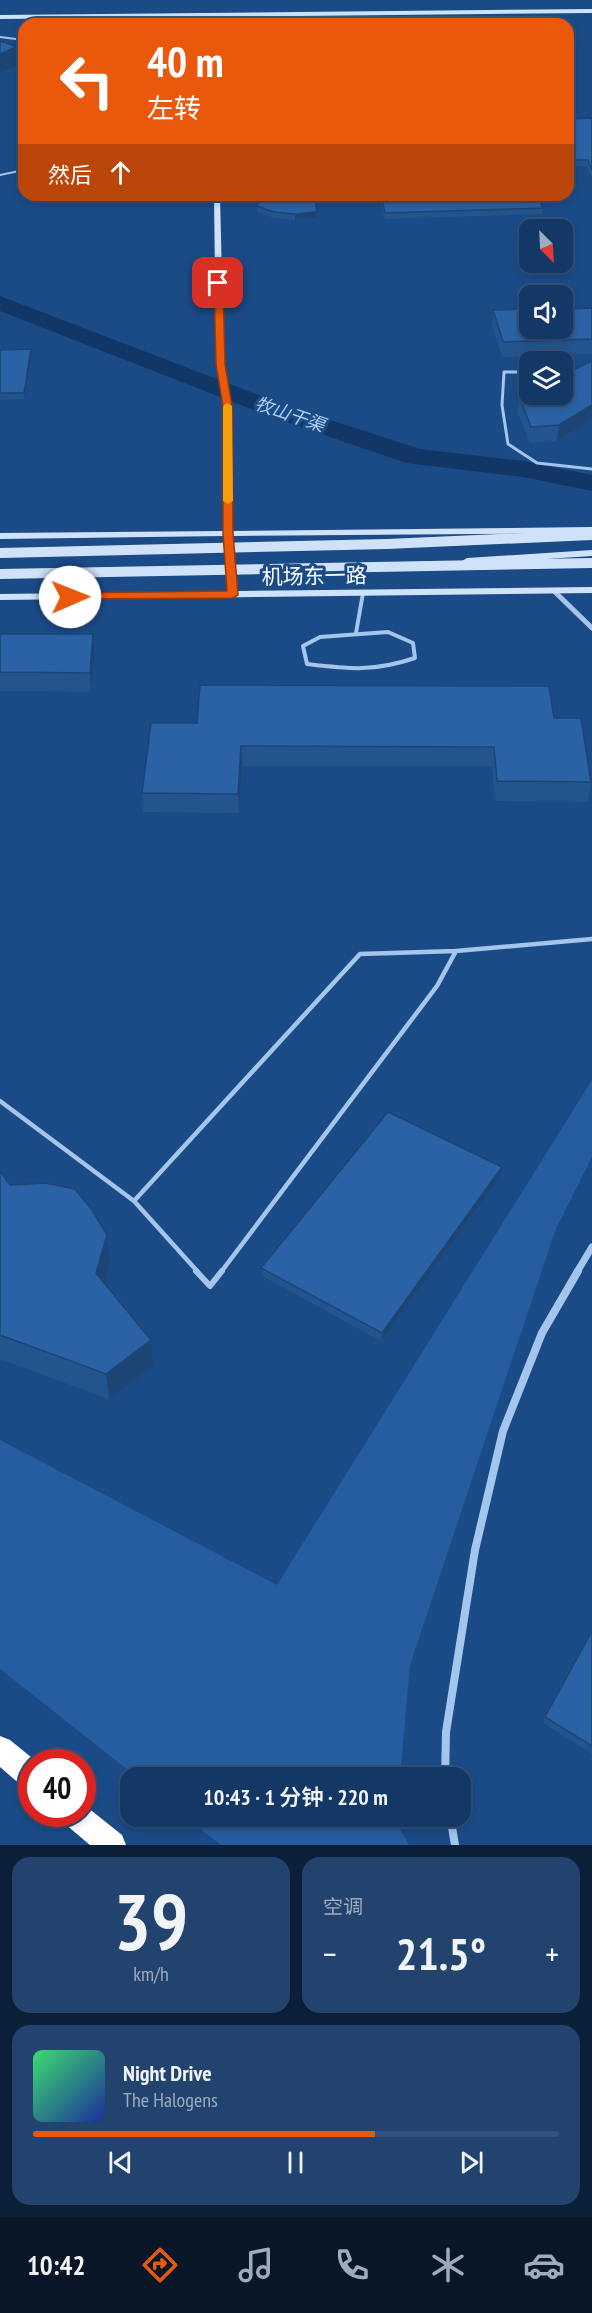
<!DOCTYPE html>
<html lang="zh">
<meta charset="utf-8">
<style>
body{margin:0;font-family:"PT Sans Narrow","Noto Sans SC",sans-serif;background:#21436e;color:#f1f3f6;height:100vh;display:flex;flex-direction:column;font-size:22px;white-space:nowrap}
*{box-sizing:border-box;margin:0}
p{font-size:20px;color:#9dacbf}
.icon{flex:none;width:33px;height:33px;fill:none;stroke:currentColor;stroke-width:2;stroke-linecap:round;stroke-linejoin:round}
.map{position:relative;height:1845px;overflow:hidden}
.drawer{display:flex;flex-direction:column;gap:12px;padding:12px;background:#0b1f38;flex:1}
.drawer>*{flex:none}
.guide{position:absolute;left:18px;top:18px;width:556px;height:183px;border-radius:18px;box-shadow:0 3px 9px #0003,0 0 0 2px #335279;background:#ea580c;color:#fff;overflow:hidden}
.needle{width:39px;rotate:156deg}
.buttons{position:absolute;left:519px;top:219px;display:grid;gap:12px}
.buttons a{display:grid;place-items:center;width:54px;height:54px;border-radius:12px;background:#143865;box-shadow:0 3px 9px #0003,0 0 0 2px #335279;font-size:30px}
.speed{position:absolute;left:18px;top:1749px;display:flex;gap:12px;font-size:30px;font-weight:700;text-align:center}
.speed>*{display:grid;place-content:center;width:78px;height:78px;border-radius:50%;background:#143865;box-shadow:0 3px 9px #0003,0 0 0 2px #335279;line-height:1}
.speed .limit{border:9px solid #d22;background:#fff;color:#111}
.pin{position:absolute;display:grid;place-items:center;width:51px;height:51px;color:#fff;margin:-26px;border-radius:12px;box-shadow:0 3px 9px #0006}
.me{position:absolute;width:66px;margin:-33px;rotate:89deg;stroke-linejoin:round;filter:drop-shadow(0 0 4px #0008)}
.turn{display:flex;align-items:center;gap:21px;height:126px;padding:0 30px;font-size:27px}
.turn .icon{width:78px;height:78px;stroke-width:2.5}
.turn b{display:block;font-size:42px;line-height:51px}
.then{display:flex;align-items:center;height:57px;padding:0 30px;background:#0003;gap:12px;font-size:22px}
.big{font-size:45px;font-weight:600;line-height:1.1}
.drawer .widget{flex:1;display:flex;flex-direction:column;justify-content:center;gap:9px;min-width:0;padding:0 21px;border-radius:18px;background:#21436e}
.drawer .dial{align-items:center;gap:0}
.dial b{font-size:78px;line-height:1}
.song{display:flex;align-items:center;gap:18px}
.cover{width:72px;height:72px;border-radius:9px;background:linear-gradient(135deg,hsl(140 70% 55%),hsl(230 70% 35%))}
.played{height:6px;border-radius:3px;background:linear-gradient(90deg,#ea580c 65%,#335279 65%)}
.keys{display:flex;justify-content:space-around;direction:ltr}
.heat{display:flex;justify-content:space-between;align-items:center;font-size:33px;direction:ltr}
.drawer .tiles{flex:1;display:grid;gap:12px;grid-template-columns:1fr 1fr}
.widget:last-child{grid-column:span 2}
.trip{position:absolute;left:120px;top:1767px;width:351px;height:60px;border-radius:18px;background:#143865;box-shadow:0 3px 9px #0003,0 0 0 2px #335279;font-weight:600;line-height:60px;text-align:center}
.menu{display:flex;height:96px;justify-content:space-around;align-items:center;background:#081628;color:#9dacbf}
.menu .icon{width:42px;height:42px}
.menu .on{color:#ea580c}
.menu b{font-size:27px;color:#f1f3f6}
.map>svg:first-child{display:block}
.green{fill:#255da0}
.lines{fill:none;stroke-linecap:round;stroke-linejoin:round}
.canal{fill:#123665;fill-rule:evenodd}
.lane-far4{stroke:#a4c5ec;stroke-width:2}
.lane-far3{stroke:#a4c5ec;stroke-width:3}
.lane-far2{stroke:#a4c5ec;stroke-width:4}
.lane-far1{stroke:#a4c5ec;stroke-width:4.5}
.lane{stroke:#a4c5ec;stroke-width:6}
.street-far2{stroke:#a4c5ec;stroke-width:5}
.street-far1{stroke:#a4c5ec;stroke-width:7}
.street{stroke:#a4c5ec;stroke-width:8}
.secondary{fill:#d0e2f9;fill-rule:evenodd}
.highway{fill:#fff;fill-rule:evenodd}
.secondary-bridge{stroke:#d0e2f9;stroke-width:10}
.wall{fill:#24548e}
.shaded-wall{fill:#1d4574}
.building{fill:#2a62a5;stroke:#1d4574;stroke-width:1.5}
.route{fill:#ea580c;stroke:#983908;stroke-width:1.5}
.slow{fill:#f59e0b}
.labels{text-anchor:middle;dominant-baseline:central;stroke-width:6;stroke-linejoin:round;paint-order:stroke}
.far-water-label{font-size:18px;font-style:italic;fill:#afcff3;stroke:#1b4b87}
.street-label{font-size:21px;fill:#fff;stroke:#1b4b87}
</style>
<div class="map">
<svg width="592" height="1845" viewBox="0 0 592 1845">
<rect width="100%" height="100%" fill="#1b4b87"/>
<path class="green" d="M592,1080v77l-37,74 -145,434 -10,112h-263l-137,-108v-229l277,145z
M185,1817h212v7l12,21h-188z"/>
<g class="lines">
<path class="canal" d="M0,296l287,110 133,43 103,12 69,14v16l-69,-14 -117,-14 -137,-47 -269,-105z"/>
<path class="lane-far4" d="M0,37l24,3
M0,175l24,-5"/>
<path class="lane-far3" d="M562,371h13
M530,372h-26l-2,33 6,39 29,19 55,6"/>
<path class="lane-far2" d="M388,632l25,11 2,15c-42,14 -65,11 -108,6l-4,-18 17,-9z
M356,633l7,-40"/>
<path class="lane-far1" d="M0,1101l134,100 64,71
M134,1201l226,-247 96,-3
M221,1272l216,-286 19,-35 136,-12"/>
<path class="lane" d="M196,1271l14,15 12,-15"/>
<path class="street-far2" d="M554,591l38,37"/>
<path class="street-far1" d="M577,1272l15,-25"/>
<path class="street" d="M445,1778l1,-46 29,-182 28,-119 39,-98 36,-62
M450,1816l5,29"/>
<path class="secondary" d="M592,9v4l-592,6v-4z
M214,195h6l4,169 7,42 2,125 359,-4v6l-359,3 5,55 354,-4v6l-592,7v-6l228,-3 -4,-55 -224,3v-6l223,-2v-125l-7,-42z
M592,550v6l-125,8 -5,-3 5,-3z"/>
<path class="highway" d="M0,1736l10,4 27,22h-5v27l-10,-3 -22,-19z
M82,1803l40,32 4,10h-36l-25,-21 -4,-10h21z"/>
<path class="secondary-bridge" d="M0,553l387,-9 205,-9
M0,574l592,-11"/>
</g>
<path class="wall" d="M0,41l24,8v39l-7,-23z
M592,118v60l-5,-12h-19v-47z
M379,195h158l6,13 -1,6 -157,5z
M257,206l60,6v6l-22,2 -21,-2 -17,-6z
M592,308v46l-90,3 -10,-32 1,-15z
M31,349l1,7 -8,43 -24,1v-50z
M592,361v58l-35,22 -27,2 -13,-32 2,-15z
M0,634h93l2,19 -4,39 -91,-1z
M554,718l37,64 -3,20 -93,-1 -3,-35h-250l-3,47 -96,-1 -1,-19 55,-70z
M502,1167l-1,8 -120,166 -119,-65 -1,-8z
M0,1171l10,14 97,50 3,27 -6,21 49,83 -44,33 -109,-40z
M592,1631v123l-49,-31 2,-6z"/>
<path class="shaded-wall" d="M15,47l2,18 -17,8v-19z
M317,212v6l-22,2v-6z
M31,349l1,7 -8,43v-6z
M592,405v14l-35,22 2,-16z
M93,634l2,19 -4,39 -1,-19z
M241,746l1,20 -3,47 -1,-19z
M502,1167l-1,8 -120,166 1,-8z
M107,1235l3,27 -10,38 -4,-27z
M151,1340l2,26 -44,33 -3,-25z"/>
<path class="building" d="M0,41l24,8v26l-9,-28 -15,7z
M592,118v52l-4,-10h-20v-41z
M263,195h51l3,17 -22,2 -21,-2 -17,-6z
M381,195h156l6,13 -158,5z
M592,308v31l-89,3 -10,-32 37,-1v19h32v-19z
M31,349l-7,44h-24v-43z
M592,361v44l-33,20 -28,2 -12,-31 11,-5v3h32v-19z
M0,634h93l-3,39 -90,-1z
M200,685l349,1 5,32h27l10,64 -94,-1 -3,-34 -253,-1 -3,48 -96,-1 9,-70h46z
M388,1112l114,55 -120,166 -121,-65z
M0,1171l10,14 35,-2 30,6 17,21 15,25 -11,38 55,67 -45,34 -106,-39z
M592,1631v115l-47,-29z"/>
<path class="route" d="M218,280l5,3 2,81 7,42 1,127 5,62 -5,3 -167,1 -2,-2 6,-4 157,-2 -4,-58v-127l-7,-42 -2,-81z"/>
<path class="slow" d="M227,403l5,3 1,95 -5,3 -5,-3v-95z"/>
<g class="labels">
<g class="far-water-label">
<text transform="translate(290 414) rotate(19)">牧山干渠</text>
</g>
<g class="street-label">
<text transform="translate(314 576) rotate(-1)">机场东一路</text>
</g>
</g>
</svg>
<div class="buttons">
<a><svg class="needle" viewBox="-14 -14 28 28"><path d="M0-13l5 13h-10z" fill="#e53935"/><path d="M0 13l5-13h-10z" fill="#9dacbf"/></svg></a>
<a><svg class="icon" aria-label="sound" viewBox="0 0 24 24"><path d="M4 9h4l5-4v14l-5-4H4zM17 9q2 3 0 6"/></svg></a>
<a><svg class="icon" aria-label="layers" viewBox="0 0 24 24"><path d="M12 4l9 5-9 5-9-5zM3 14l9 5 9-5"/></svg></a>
</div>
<div class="speed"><div class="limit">40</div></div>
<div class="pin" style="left:218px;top:283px;background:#d93025"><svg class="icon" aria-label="arrive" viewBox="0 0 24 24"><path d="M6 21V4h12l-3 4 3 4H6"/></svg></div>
<svg class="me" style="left:70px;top:597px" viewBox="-20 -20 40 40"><circle r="19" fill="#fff"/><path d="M0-13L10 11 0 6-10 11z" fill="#ea580c"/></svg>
<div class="trip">10:43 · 1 分钟 · 220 m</div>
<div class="guide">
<div class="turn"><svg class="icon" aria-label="left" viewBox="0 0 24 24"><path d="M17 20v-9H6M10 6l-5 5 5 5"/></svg><div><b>40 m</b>左转</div></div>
<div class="then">然后<svg class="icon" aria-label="ahead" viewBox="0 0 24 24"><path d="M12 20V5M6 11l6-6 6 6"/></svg></div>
</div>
</div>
<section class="drawer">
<div class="tiles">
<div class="widget dial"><b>39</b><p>km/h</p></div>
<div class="widget"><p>空调</p>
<div class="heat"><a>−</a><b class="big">21.5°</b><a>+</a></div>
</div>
<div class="widget">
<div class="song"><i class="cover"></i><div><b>Night Drive</b><p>The Halogens</p></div></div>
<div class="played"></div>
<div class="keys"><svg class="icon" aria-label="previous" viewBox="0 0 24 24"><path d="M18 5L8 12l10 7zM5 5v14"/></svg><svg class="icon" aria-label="pause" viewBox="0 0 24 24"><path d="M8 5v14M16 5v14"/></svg><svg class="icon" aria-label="next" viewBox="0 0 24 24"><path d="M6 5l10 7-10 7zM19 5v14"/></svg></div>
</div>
</div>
</section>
<nav class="menu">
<b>10:42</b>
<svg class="icon on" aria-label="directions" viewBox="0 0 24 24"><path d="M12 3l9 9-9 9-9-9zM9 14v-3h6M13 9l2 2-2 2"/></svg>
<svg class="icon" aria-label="music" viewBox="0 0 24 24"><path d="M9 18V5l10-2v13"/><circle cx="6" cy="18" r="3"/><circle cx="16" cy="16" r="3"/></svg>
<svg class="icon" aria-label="phone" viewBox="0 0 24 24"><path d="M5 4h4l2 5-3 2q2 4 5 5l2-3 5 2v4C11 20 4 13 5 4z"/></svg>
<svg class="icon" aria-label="climate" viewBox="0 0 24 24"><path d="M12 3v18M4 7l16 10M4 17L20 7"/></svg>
<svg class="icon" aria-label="car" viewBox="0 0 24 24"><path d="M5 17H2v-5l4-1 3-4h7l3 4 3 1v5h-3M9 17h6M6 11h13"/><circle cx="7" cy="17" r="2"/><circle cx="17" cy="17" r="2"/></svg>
</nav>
